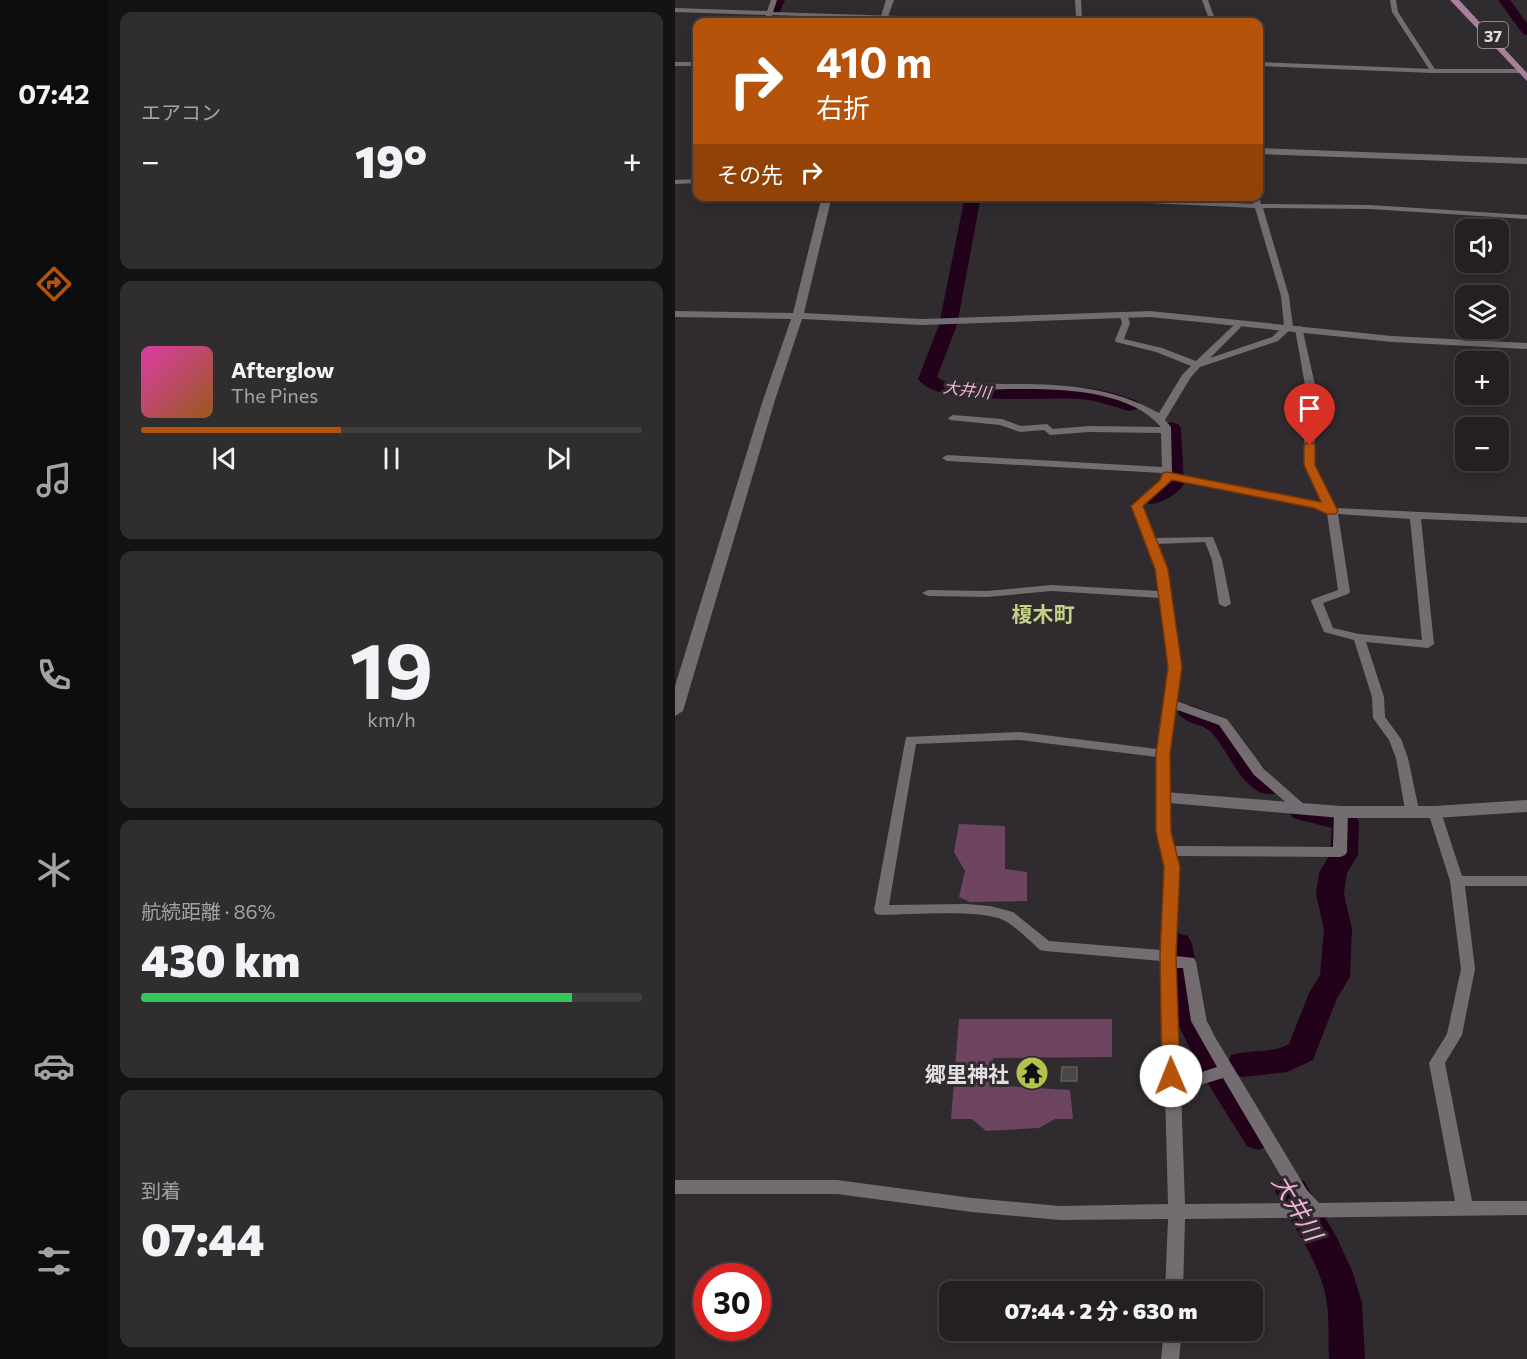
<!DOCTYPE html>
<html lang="ja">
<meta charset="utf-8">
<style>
body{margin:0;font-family:Commissioner,"Noto Sans JP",sans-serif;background:#302d2f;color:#f1f3f6;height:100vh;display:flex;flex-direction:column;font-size:22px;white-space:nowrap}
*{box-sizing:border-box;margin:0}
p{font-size:20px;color:#a3a3a5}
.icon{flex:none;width:33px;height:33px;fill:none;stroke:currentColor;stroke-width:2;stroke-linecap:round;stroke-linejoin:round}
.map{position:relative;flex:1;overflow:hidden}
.panel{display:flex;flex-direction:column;gap:12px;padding:12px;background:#141213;width:567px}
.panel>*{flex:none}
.banner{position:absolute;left:18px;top:18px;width:570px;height:183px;border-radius:12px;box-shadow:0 3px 15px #0003,0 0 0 2px #413e40;background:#b45309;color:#fff;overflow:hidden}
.controls{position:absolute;left:780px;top:219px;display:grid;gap:12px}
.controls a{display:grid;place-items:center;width:54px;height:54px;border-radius:12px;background:#242022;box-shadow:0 3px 15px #0003,0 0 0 2px #413e40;font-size:30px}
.speed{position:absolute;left:18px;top:1263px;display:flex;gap:12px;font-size:30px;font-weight:700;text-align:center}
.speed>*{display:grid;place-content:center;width:78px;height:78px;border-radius:50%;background:#242022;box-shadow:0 3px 15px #0003,0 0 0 2px #413e40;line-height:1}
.speed .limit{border:9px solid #d22;background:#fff;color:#111}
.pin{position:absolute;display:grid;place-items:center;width:51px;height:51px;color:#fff;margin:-62px -26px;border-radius:50% 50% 50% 0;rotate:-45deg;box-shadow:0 0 6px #0007}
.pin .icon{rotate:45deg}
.me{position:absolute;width:66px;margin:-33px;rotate:359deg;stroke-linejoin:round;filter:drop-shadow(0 0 4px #0008)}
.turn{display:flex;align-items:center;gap:21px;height:126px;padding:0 24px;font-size:27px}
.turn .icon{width:78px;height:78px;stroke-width:2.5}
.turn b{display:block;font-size:42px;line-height:51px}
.then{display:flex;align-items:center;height:57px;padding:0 24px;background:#0003;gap:12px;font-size:22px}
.big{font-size:45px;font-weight:800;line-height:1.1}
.panel .tile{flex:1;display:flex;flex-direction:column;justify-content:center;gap:9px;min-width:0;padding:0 21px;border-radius:12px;background:#302d2f}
.panel .dial{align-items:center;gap:0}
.dial b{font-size:78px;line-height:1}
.song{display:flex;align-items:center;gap:18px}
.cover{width:72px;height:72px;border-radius:9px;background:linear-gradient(135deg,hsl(320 70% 55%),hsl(30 70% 35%))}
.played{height:6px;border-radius:3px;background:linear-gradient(90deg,#b45309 40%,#413e40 40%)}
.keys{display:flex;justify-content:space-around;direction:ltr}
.heat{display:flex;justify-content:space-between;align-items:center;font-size:33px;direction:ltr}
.charge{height:9px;border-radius:4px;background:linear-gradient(90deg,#34c759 86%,#413e40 0)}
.trip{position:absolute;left:264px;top:1281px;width:324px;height:60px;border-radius:12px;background:#242022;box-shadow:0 3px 15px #0003,0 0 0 2px #413e40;font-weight:800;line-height:60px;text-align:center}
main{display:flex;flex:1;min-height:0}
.tab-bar{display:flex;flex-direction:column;width:108px;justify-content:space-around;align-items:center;background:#0e0d0e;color:#a3a3a5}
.tab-bar .icon{width:42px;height:42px}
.tab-bar .current{color:#b45309}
.tab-bar b{font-size:27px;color:#f1f3f6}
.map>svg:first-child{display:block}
.forest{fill:#6e4561}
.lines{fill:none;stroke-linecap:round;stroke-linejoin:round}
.river{fill:#22021b;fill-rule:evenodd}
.building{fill:#474842;stroke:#5d5f58;stroke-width:1.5}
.minor{fill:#736c70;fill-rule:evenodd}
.tertiary{fill:#736c70;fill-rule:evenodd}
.primary{fill:#a8809b;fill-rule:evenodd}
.route{fill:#b45309;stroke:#753606;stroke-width:1.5}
.labels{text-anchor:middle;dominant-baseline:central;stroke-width:6;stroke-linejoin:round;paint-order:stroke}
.shield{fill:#302b2e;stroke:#aca8ab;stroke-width:1.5}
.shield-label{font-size:16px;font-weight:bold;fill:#e1dde0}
.far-water-label{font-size:16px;font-style:italic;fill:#f4b0de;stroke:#302b2e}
.quarter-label{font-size:21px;font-weight:bold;fill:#c5d184;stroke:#302b2e}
.near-poi-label{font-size:21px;font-weight:bold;fill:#e1dde0;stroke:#302b2e;text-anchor:end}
.near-water-label{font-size:24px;font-style:italic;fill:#f4b0de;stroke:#302b2e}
</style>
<main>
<nav class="tab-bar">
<b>07:42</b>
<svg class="icon current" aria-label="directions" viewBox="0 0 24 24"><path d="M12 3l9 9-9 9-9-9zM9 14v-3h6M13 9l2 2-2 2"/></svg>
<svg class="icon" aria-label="music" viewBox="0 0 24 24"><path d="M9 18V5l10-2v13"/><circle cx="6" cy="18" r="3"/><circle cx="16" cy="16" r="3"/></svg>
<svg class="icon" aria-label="phone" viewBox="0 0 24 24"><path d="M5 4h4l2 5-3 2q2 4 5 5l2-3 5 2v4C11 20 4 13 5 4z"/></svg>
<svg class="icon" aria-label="climate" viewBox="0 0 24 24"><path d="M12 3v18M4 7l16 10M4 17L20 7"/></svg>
<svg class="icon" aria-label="car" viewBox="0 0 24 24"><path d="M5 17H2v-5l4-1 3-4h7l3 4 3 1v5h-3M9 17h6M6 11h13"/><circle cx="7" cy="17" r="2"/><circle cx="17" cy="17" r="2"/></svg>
<svg class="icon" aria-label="filters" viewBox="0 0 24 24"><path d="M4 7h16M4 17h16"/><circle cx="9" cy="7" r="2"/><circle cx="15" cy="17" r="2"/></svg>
</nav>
<section class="panel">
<div class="tile"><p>エアコン</p>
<div class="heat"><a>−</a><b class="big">19°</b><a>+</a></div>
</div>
<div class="tile">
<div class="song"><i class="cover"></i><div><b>Afterglow</b><p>The Pines</p></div></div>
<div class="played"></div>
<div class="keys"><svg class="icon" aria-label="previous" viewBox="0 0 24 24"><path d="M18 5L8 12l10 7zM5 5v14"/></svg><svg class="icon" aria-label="pause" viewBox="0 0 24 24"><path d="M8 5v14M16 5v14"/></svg><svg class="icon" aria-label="next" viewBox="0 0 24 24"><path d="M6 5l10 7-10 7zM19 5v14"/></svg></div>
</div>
<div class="tile dial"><b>19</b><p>km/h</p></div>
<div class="tile"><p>航続距離 · 86%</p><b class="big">430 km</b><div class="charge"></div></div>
<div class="tile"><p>到着</p><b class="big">07:44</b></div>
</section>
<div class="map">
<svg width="852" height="1359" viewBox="0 0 852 1359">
<rect width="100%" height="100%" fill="#302b2e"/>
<path class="forest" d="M284,824l46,2v43l22,3v29l-57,1 -11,-5 6,-26 -11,-19z
M284,1019h153v38l-119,1 -3,27 80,5 3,29h-18l-16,9 -53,3 -14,-12h-21z"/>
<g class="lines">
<path class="river" d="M98,0h12l-6,14 -4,1 -6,-4z
M823,0h12l17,23v12l-4,-1z
M290,196h16l-24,129 -20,52c27,18 103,9 137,10 21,1 43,6 63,14l3,4 -3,4 -7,2c-17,-4 -32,-11 -50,-12 -34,-3 -143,9 -162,-20l21,-54z
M496,422l7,2 3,4 3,56c-8,12 -27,23 -40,19l-3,-4 23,-17 -3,-54 3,-4z
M515,705l37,14 23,34 32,34 -4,6c-33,10 -49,-44 -68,-62 -10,-8 -25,-7 -32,-18l3,-6z
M627,803l53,12 4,7 -1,33 -11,18 -3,21 8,35 -2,48 -13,21 -24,62 -26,12 -45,5 -6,-3 38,62 -5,10 -11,4 -11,-4 -42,-67 -27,-55 -14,-80 4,-8 10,-3 10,3 4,8 16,80 20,38 3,-7c18,-6 41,-1 58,-11l20,-51 11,-18 4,-46 -8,-35 3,-21 11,-19 2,-26 -39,-10 -4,-6 4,-6z
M617,1177l12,4 33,57 16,35 9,30 3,56h-36c-1,-22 1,-45 -4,-66 -9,-37 -33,-68 -50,-102l5,-10z"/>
</g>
<path class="building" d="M387,1067h15v14h-16z"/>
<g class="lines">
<path class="minor" d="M96,0h6l-4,12 188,6h115l-1,-18h6l1,18 65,2 3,2h-189l-189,-7 -2,7h-6l2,-7 -91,-3v-4l92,3z
M527,0h6l8,22h-6z
M715,0h6l2,12 38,59 -1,1h-4l-39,-60z
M22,179v4l-22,1v-4z
M364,196h63l151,8 -2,-8h8l2,8 109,1 157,10v4l-157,-10 -107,-1 26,88 4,31 -15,14 -78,26 -9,10 -26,43 6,7 1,46 151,31 -19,-39 1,-80 -10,-56 4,-3 3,1 13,58 -1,80 22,43 191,9v6l-106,-4 13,125 -6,4 -62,-6 18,55 1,20 16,22 7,19 11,52 -2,3h-10l-2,-3 -9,-52 -7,-18 -16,-22 -1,-21 -18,-57 -30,-8 -13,-31 2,-2 25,-9 -11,-77 -13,-5 -143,-29 -2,4 -27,24 12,31 59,-1 9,23 9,44 -6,3 -6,-3 -7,-44 -7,-18 -48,2 10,25 14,98 -5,34 51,18 37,50 43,38 -2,3h-10l-41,-35 -35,-50 -44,-16c-5,40 -12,98 -2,137l160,1 1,-35 2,-3h10l2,3 -1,40 -2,3 -5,2 -164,-1 3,11 -4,89 19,2 2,4 11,59 8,16 92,153 12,13 136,-2 -26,-138 18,-29 14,-65 -11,-88 -22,-69 2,-3h10l22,67h65v10h-62l10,83 -13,66 -17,28 27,138h55v14l-342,4 -2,73h-18l3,-73 -108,1 -88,-8 -135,-18h-162v-14h162l135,18 88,8 108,-2 -3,-112 -2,-4 2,-3 -4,-124 -116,-10 -5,-1c-11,-10 -23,-23 -37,-30 -23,-11 -94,-5 -122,-5l-5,-1 -2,-4 32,-173 114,-5 137,17 12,-82 -9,-69 -108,-7 -65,6 -59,-1 -6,-3 6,-3 59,1 65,-6 107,6 -4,-22 -23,-63 28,-26 2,-7 -215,-12 -5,-3 5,-3 215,12 -1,-34 -72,-1 -39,3 -6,-5 -24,2 -20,-7 -50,-5 -2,-2 5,-3 49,4 19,7 26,-2 6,5 36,-3 72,1c-41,-48 -142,-37 -201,-37l-5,-3 2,-2c14,-3 31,-1 46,-1 57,0 105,1 156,29l23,-38 9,-9 -35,-14 -40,-10 -1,-2 7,-17 -3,-9 1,-2h6l4,11 -6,16 38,9 34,13 38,-36 3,-1 4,3 -31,31 62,-21 12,-11 -3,-30 -26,-88 -213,-10zM663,514l72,5 12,121 -63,-6 -26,-6 -10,-25 25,-9 2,-2zM345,740l137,17 -1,75 9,35 -4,83 -112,-9 -36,-29 -23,-6 -24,-2 -77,1 27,-161zM501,968h7l8,53 26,46 -37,12zM548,1078l72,122 3,3 -113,1 -4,-113z
M489,1330h18l-3,29h-18z"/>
<path class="tertiary" d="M211,0h8l-8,22h-7z
M0,62h22v4h-22z
M584,62l174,7h87l4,2 -4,2h-87l-174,-7z
M584,148l268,10v6l-268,-10z
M147,196h10l-28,117 118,6 228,-8 242,25 135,7v6l-135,-7 -242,-25 -228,8 -120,-6 -27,81 -92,311 -8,5v-30l88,-286 28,-81 -116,-2v-6l118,2z
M489,792l177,14h94l92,-6v12l-92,6h-94l-183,-16 -2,-4 2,-4z"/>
<path class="primary" d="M775,0h9l68,73v8z"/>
</g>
<path class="route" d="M635,441l5,4v20l23,46 -2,3h-9l-13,-6 -142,-28 -29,26 25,63 14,98 -12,87 1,78 9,35 -4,89 4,120 -3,5 -6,2 -7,-2 -2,-5 -2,-120 4,-89 -8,-35v-78l12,-87 -13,-98 -24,-63 29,-26 3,-7 4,-1 154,30 -17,-37v-20z"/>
<defs>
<g id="temple-disc" transform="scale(1.725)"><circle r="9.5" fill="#b3c24b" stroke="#302b2e"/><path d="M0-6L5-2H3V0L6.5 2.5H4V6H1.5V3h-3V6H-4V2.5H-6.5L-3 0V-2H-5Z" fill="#111"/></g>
</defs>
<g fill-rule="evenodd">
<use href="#temple-disc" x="357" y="1073"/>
</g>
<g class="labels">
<rect class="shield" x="803" y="22" width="30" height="26" rx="4.5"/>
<g class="shield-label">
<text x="818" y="35">37</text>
</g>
<g class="far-water-label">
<text transform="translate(292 389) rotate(7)">大井川</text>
</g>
<g class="quarter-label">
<text x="368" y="613">榎木町</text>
</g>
<g class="near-poi-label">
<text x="334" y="1073">郷里神社</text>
</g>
<g class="near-water-label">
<text transform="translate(623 1207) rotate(59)">大井川</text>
</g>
</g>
</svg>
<div class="controls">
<a><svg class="icon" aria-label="sound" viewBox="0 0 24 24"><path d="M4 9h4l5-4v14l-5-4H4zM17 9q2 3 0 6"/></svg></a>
<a><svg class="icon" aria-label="layers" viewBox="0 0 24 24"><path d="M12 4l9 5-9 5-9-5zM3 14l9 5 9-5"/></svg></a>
<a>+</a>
<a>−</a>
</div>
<div class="speed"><div class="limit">30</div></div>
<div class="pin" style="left:635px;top:445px;background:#d93025"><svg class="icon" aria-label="arrive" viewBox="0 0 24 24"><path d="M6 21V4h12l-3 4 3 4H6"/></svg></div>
<svg class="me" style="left:496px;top:1076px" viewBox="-20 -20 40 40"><circle r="19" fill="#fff"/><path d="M0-13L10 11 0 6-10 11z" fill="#b45309"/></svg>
<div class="trip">07:44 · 2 分 · 630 m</div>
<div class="banner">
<div class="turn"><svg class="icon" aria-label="right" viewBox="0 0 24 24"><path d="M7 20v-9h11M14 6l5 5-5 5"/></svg><div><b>410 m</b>右折</div></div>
<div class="then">その先<svg class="icon" aria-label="right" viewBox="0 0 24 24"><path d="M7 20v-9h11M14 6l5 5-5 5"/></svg></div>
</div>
</div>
</main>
